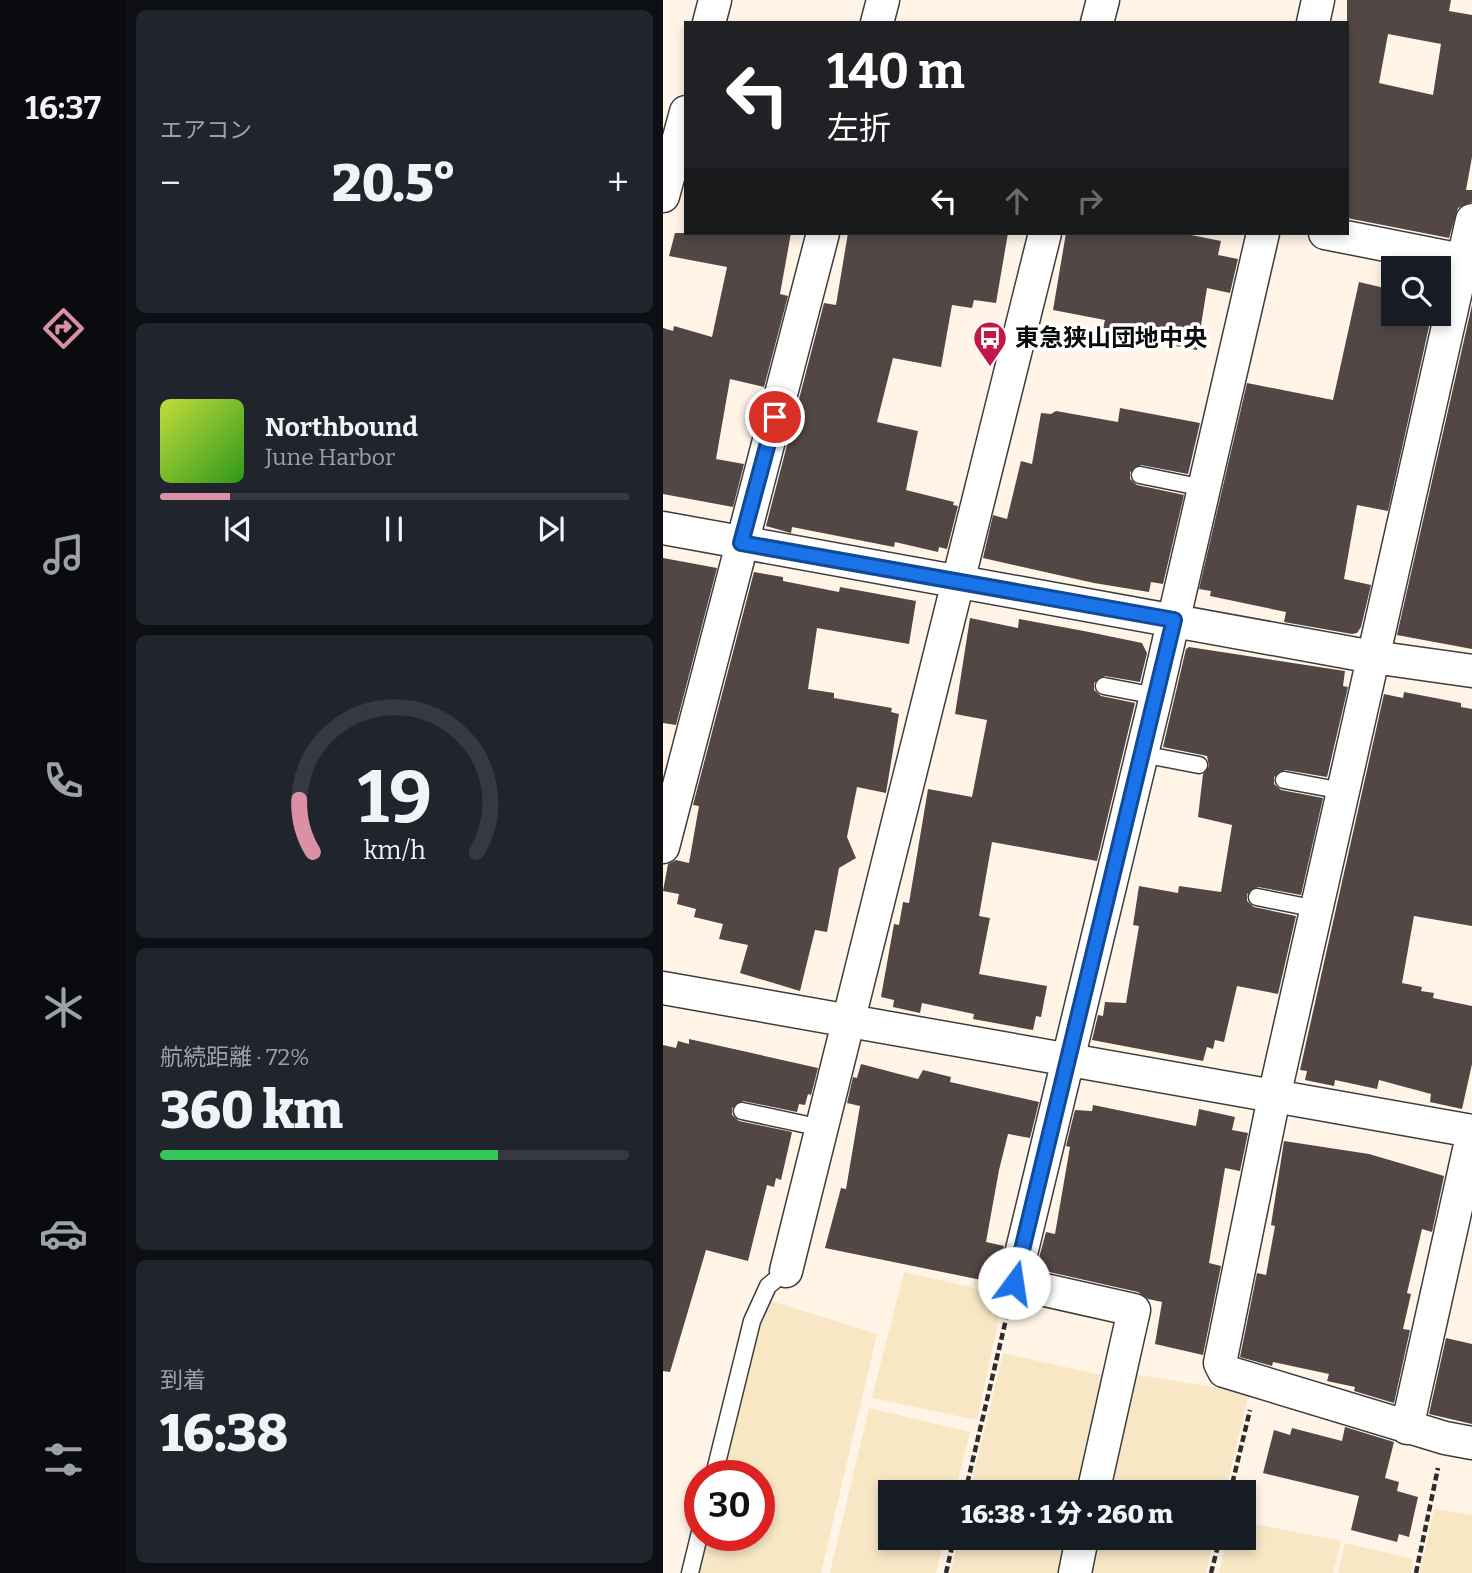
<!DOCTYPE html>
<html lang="ja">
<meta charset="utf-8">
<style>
body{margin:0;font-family:Bitter,"Noto Sans JP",serif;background:#20242c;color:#f1f3f6;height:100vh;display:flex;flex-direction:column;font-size:26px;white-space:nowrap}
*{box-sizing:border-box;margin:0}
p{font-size:23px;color:#9ea1a6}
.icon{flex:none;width:38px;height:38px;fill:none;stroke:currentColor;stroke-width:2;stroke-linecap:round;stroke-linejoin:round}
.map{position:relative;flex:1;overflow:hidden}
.drawer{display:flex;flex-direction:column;gap:10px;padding:10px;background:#0d0f14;width:537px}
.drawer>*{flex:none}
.top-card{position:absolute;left:21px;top:21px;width:665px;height:214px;border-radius:0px;box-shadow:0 4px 10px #0003;background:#202124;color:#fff;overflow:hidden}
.tools{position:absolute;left:718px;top:256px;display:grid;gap:14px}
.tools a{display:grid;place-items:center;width:70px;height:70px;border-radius:0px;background:#171b24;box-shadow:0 4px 10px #0003;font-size:35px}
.speed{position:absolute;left:21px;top:1460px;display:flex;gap:14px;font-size:35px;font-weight:700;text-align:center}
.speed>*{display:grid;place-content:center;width:91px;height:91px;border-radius:50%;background:#171b24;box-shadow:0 4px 10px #0003;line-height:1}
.speed .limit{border:10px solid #d22;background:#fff;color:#111}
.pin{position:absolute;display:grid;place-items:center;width:60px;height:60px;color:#fff;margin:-30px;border:4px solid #fff;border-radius:50%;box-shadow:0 2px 7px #0007}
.me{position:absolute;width:77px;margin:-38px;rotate:14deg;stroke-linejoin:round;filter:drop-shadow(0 0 5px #0008)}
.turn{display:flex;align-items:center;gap:24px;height:147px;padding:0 28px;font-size:32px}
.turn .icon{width:91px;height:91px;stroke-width:2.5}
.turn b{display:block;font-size:49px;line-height:60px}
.lanes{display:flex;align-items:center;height:66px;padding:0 28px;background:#0003;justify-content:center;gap:35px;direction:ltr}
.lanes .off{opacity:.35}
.big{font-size:52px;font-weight:800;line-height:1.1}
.drawer .tile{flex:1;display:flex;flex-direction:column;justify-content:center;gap:10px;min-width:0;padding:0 24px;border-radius:10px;background:#20242c}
.drawer .dial{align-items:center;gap:0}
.dial svg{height:182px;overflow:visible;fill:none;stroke:#363941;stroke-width:7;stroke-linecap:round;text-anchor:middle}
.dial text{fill:#f1f3f6;stroke:none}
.song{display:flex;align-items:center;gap:21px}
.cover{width:84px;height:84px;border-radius:10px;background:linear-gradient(135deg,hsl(70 70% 55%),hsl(110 70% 35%))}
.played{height:7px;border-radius:4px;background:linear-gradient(90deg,#dc90a7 15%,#363941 15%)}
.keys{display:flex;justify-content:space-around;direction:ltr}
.heat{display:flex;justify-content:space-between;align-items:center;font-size:38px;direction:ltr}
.charge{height:10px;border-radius:5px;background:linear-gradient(90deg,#34c759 72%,#363941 0)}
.trip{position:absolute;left:215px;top:1480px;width:378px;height:70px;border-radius:0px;background:#171b24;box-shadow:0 4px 10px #0003;font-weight:800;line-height:70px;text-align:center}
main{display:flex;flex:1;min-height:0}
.dock{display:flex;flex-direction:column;width:126px;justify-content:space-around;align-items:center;background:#090b0e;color:#9ea1a6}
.dock .icon{width:49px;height:49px}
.dock .current{color:#dc90a7}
.dock b{font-size:32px;color:#f1f3f6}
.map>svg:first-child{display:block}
.farmland{fill:#f7e7c4}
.building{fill:#534745;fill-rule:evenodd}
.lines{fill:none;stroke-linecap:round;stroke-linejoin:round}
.lane-casing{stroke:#3d3d3d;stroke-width:19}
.street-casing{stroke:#3d3d3d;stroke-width:35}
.path{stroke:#2c2c2c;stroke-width:4.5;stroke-dasharray:7 3.5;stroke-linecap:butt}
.lane{stroke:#fff;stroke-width:16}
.street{stroke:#fff;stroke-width:32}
.route-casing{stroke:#114b97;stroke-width:18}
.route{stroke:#1a73e8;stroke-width:12}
.labels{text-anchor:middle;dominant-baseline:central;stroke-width:7;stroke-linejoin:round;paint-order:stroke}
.poi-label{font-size:24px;font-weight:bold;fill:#0a0a0a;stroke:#fff;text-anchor:start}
</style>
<main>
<nav class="dock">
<b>16:37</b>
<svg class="icon current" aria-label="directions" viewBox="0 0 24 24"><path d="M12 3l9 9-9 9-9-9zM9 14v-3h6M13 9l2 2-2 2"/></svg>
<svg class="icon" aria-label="music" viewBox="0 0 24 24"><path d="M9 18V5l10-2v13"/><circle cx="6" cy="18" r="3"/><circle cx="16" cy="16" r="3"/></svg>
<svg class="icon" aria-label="phone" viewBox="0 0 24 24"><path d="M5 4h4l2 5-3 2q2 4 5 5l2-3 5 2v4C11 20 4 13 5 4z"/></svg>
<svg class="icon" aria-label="climate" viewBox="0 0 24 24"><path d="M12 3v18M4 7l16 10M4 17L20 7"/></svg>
<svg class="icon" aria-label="car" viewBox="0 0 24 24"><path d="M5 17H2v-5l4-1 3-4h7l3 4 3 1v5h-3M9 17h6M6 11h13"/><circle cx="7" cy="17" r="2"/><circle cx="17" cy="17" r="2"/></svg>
<svg class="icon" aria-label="filters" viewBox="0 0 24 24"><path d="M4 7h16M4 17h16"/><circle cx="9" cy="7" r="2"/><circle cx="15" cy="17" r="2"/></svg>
</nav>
<section class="drawer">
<div class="tile"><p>エアコン</p>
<div class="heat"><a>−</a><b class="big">20.5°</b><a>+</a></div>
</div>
<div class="tile">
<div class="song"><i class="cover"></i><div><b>Northbound</b><p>June Harbor</p></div></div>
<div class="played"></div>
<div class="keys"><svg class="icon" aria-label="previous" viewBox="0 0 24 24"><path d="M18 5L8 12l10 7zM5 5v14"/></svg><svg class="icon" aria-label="pause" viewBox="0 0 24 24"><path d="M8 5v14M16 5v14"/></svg><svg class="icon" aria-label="next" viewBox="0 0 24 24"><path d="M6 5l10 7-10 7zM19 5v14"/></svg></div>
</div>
<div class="tile dial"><svg viewBox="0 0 100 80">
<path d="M14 69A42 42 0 1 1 86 69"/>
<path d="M14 69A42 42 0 0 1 8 46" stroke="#dc90a7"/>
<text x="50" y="56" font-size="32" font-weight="700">19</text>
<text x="50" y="72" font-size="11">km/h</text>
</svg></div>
<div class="tile"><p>航続距離 · 72%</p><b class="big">360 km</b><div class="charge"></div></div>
<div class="tile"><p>到着</p><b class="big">16:38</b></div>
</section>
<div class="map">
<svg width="809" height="1573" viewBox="0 0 809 1573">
<rect width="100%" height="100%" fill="#fff4e6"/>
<path class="farmland" d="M241,1272l100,23 -27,125 -105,-22z
M105,1300l109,34 -56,239h-122l10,-38h50v-60h-36l35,-147z
M340,1353l107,24 -27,116h-114z
M470,1374l116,19 -24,100h-121z
M206,1408l101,24 -15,61h-64v45h53l-8,35h-106z
M771,1509l38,6v58h-52z
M581,1522l97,19 -8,32h-114l8,-35h17z
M296,1538h114l-8,35h-115z
M430,1538h121l-8,35h-121z
M682,1543l68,16 -2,14h-73z"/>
<path class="building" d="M684,0h104l-2,11 23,4v142l-6,33h6v12l-14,6 -9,30 -102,-20zM725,34l53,10 -8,51 -54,-12z
M12,233h116l-11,61 8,2 -24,91 -34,-8 -14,80 28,5 -11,43 -70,-13v-166l10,3 1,-5 38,11 15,-70 -58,-11z
M185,233h160l-12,70 -22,-3 -2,8 -20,-3 -11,62 -48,-9 -16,64 41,9 -12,59 48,12 -1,3 5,1 -11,43 -8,-2 -1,5 -43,-10 -1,5 -102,-20 -1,6 -25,-7 58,-223 12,2z
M403,233h115l40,8 -3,14 20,4 -8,34 -23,-5 -10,62 -95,-18 3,-12 -52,-10z
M696,282l34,8v23h39l-44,198 -31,-6 -13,74 27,6 -10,42 -4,6 -5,1 -68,-12 2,-10 -76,-16 1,-5 -12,-2 48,-206 86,17z
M809,305v344l-75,-14z
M457,408l80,15 -12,51 -47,-9 -11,7v7l7,6 47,10 -21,89 -12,-2 -2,10 -55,-9 -111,-25 10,-43 14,4 14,-58 11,3 9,-51 10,1 5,-3 62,11z
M0,558l54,10 -41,157 -13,-2z
M91,572l29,5v4l56,11 1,-5 76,14 -7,43 -92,-16 -9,61 26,4v5l58,10 -1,4 8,2 -13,79 -29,-6 -10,50 9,21 -17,10 -12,64 -12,-2 -15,61 -60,-18 8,-28 -29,-6 4,-15 -29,-7 2,-8 -19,-5 2,-10 -16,-3 5,-27 8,-4 13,3 10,-57 -6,-1z
M307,618l48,10 1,-9 65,12 58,12 5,10 -7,29 -35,-6 -11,7v7l7,6 34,7 -38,158 -105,-19 -13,74 11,2 -11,56 68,12 -6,31 -5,-1 -3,14 -60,-11 1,-5 -52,-11 -2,10 -27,-6 1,-7 -13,-3 13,-73 5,1 4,-23 6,1 19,-114 44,8 15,-77 -32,-6z
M526,647l156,24 -2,15 5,1 -21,90 -42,-7 -11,7v7l7,6 42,8 -22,97 -43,-8 -11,7v7l7,6 42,9 -18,78 -41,-8 -13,56 -9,-2 -2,9 -6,-2 -4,14 -111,-21 6,-25 5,1 2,-14 21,1 13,-77 -6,-1 6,-39 39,7 1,-7 42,6 11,-67 -34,-8 5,-43 6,-8 -2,-10 -44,-9 23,-98z
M741,692l57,11v4l11,2v217l-58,-10 -12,67 20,4 -1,4 13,2 -1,5 39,8v58l-10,45 -32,-7 1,-8 -52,-14 -2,9 -42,-9 -1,6 -29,-6 2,-9 -7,-1 84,-376 19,4z
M26,1039l129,29 -7,27 -3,-1 -3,11 -6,-1 -2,8 -54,-11 -11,7v7l7,6 53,11 -11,48 -5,-2 -2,9 -7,-2 -19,76 -42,-11 -36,122 -7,-1v-326l13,3 2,-7 11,3z
M198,1064l57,15 5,-9 28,7 -1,5 89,20 -9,36 -22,-4 -9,36 -13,72 18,4 -8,37 -171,-35 16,-60 5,1 14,-83 -13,-3 6,-26 4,1z
M430,1105l103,21 3,-17 36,8 -3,13 16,3 -8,38 -15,-3 -16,95 12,3 -18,89 -48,-11 7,-42 -14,-3 -10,-7 -102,-23 10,-37 9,2 15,-87 -4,-1 9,-36 17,1z
M621,1141l85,13 75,22 -12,56 -10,-3 -15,64 4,1 -8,35 7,1 -16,73 -40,-12 1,-4 -28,-6 2,-7 -56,-12 -1,4 -32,-9 17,-84 9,2 9,-49 -4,-1z
M783,1338l26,6v80l-43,-10z
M682,1427l49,15 -9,36 14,4 -2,9 21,6 -9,40 -10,-3 -2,8 -46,-12 8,-34 -96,-23 11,-43 16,5 2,-7 50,13z"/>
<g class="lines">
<g class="lane-casing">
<path id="lane" d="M477,475l64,13
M441,686l52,10
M479,754l57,11
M621,780l59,11
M594,897l60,12
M79,1111l80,17
M51,1475l38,-154 16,-35 18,-15
M27,1573l10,-41"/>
</g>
<g class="street-casing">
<path id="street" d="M46,23l6,-23
M214,23l6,-23
M434,23l6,-23
M650,23l5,-23
M0,196l23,-84
M809,220l-198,877 -54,266 4,8 221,67 27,5
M662,233l147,29
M0,528l710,129 99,14
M0,847l160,-614
M0,988l809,143
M123,1271l259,-1038
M744,1428l65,-292
M430,1493l41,-183 -120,-27 142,-587 107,-463
M412,1573l7,-35"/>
</g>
<path class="path" d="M302,1493l42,-178
M567,1493l20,-83
M283,1573l8,-35
M548,1573l9,-35
M753,1573l22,-105"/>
<use href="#lane" class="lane"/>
<use href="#street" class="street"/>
</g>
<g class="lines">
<g class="route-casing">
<path id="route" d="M112,417l-34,126 433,77 -160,663"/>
</g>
<use href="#route" class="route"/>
</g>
<defs>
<g id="bus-pin" transform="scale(1.75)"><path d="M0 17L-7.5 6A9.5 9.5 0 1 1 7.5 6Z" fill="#c31847" stroke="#fff"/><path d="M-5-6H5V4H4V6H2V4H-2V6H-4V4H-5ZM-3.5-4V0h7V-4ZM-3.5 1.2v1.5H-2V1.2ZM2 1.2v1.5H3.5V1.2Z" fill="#fff"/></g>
</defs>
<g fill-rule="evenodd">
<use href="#bus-pin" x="327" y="338"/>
</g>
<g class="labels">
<g class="poi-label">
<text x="352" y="338">東急狭山団地中央</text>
</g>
</g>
</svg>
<div class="tools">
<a><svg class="icon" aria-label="search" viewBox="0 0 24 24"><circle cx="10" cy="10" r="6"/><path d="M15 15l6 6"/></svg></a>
</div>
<div class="speed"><div class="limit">30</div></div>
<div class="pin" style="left:112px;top:417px;background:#d93025"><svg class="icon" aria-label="arrive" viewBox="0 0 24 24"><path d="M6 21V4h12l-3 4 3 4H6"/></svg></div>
<svg class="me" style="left:351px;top:1283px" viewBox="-20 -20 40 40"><circle r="19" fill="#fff"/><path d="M0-13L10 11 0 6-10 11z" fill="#1a73e8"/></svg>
<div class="trip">16:38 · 1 分 · 260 m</div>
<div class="top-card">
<div class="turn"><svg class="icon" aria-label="left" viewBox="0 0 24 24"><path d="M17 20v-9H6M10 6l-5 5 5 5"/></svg><div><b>140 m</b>左折</div></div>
<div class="lanes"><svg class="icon" aria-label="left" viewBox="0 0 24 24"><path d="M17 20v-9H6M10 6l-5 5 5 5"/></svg><svg class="icon off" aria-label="ahead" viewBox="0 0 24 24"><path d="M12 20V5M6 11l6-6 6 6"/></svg><svg class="icon off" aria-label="right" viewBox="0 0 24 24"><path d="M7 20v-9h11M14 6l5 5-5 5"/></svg></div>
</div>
</div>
</main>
